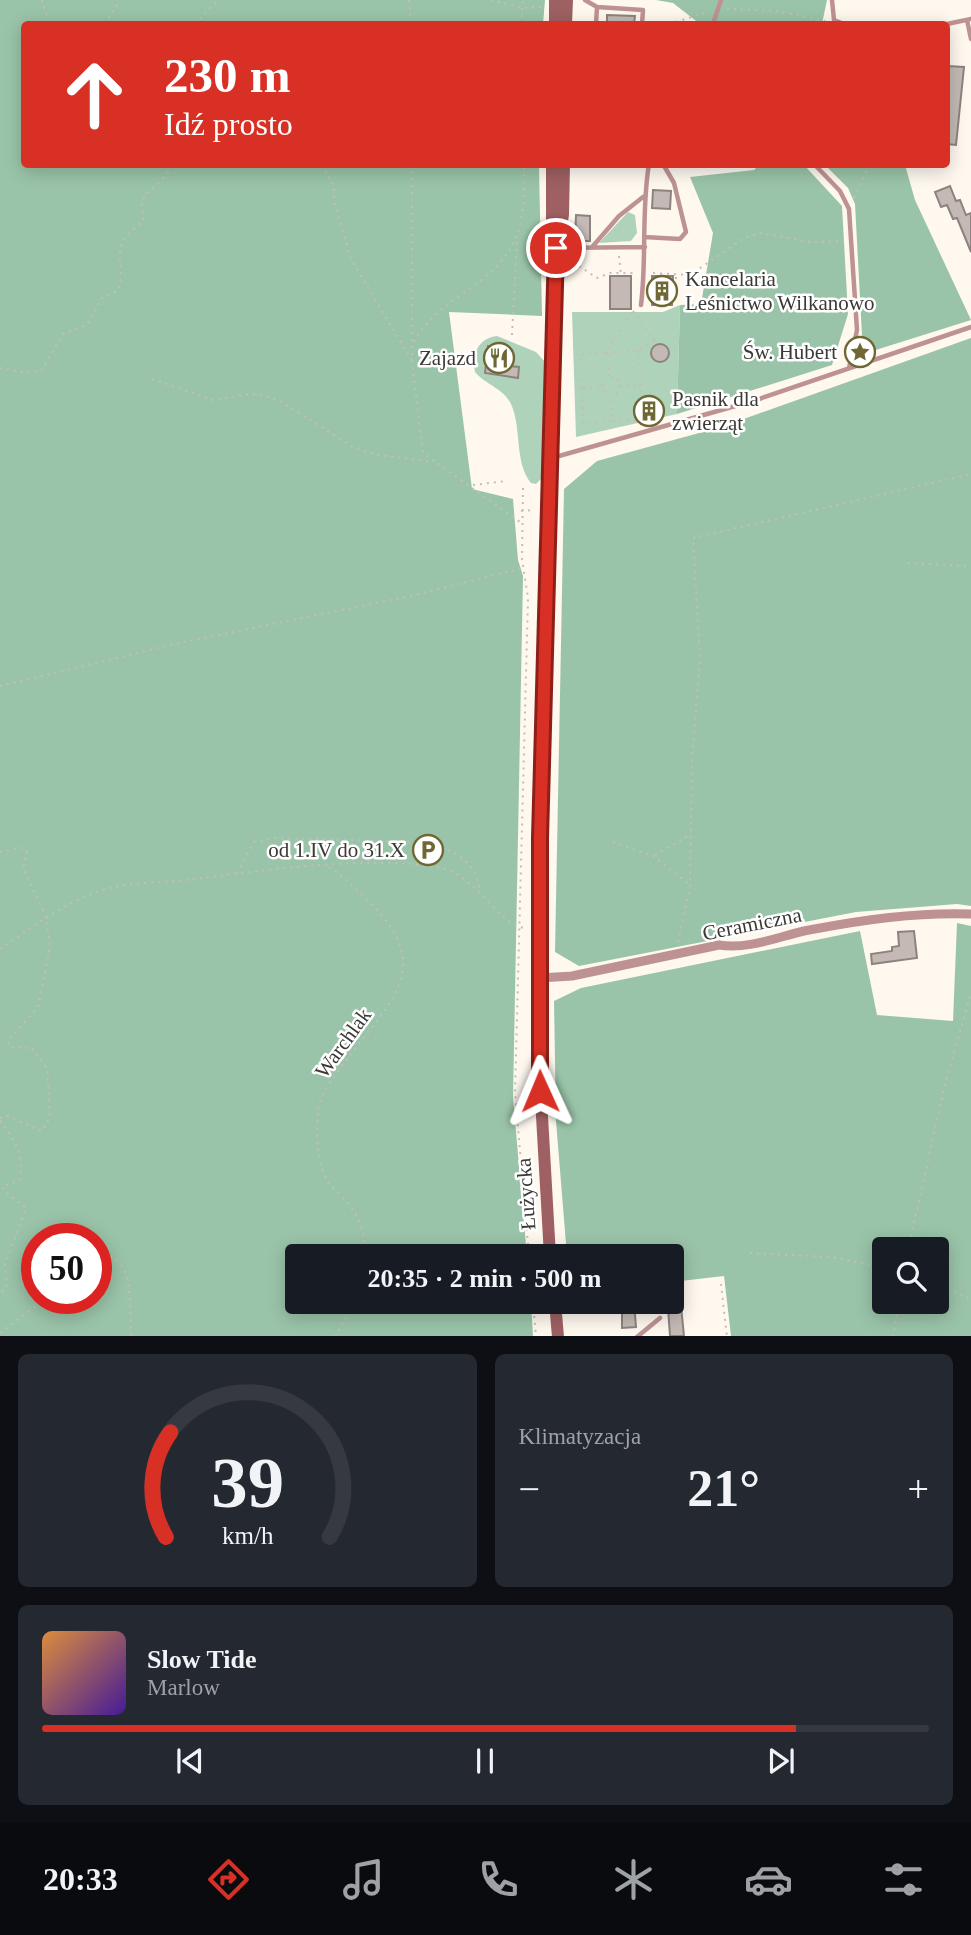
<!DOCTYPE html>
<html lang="pl">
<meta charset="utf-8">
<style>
body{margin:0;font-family:"Times New Roman",serif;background:#242831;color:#f1f3f6;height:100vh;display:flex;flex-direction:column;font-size:26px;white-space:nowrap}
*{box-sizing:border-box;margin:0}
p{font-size:23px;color:#9ea1a6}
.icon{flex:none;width:38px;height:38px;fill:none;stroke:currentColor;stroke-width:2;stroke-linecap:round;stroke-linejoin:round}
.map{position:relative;height:1336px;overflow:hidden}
.details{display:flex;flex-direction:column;gap:18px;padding:18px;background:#0d0f14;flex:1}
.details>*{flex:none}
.hud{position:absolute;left:21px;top:21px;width:929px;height:147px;border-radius:7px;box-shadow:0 4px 18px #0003;background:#d93025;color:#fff;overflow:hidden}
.fabs{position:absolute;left:872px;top:1237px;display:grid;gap:14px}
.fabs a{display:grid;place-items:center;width:77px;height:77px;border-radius:7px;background:#171b24;box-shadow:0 4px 18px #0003;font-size:35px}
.speed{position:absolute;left:21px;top:1223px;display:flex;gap:14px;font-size:35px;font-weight:700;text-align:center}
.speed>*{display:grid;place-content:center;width:91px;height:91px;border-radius:50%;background:#171b24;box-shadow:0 4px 18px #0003;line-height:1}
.speed .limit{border:10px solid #d22;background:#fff;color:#111}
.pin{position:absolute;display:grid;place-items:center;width:60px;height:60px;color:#fff;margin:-30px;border:4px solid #fff;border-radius:50%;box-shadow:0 2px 7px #0007}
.me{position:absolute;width:77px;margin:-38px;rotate:359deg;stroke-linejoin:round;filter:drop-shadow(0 0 5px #0008)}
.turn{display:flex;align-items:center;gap:24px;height:147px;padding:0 28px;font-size:32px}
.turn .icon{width:91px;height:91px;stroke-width:2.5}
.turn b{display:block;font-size:49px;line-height:60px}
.big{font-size:52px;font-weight:700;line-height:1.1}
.details .widget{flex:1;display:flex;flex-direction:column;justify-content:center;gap:10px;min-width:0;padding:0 24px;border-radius:10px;background:#242831}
.details .dial{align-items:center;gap:0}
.dial svg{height:182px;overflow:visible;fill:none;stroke:#363941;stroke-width:7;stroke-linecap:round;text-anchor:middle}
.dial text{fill:#f1f3f6;stroke:none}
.song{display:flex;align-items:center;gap:21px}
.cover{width:84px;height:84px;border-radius:10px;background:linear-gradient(135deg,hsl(30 70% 55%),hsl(260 70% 35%))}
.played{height:7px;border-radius:4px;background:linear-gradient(90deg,#d93025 85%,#363941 85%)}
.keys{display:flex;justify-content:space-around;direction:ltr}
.heat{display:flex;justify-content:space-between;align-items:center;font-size:38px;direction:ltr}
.details .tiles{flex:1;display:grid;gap:18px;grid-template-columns:1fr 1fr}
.widget:last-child{grid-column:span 2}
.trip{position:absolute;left:285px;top:1244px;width:399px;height:70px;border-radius:7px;background:#171b24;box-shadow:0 4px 18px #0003;font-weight:700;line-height:70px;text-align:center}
.dock{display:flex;height:112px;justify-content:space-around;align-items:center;background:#090b0e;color:#9ea1a6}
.dock .icon{width:49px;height:49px}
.dock .on{color:#d93025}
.dock b{font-size:32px;color:#f1f3f6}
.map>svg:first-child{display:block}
.green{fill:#afd2bb}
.forest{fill:#9ac4a9;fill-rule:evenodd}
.building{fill:#c4b9b5;stroke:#8d827f;stroke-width:2}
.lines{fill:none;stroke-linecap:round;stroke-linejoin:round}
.path{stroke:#c3bfb7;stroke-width:2;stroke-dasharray:2 5;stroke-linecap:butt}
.lane{stroke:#be9293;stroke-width:4.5}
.street{stroke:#be9293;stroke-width:9}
.secondary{stroke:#9e6062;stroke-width:12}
.route-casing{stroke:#8d1f18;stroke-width:18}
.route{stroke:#d93025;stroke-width:12}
.labels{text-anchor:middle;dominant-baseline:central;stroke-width:5;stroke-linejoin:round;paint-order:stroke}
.poi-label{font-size:21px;fill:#3b3936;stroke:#fff;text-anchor:end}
.street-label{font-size:21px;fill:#3b3936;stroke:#fff}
</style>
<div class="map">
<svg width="971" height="1337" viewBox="0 0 971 1337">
<rect width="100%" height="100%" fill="#fef8ef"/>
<path class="green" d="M628,212l7,3 2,18 -6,8 -32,2z
M680,305l-3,109 -101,23 -4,-125h91z
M497,336l39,16 10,11 -3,114 -7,7 -5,-1c-17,-21 -9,-55 -20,-79 -8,-16 -25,-19 -36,-32 -4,-17 3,-34 22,-36z"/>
<path class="forest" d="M0,0h545l-2,24h-519v140l515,1 3,151 -93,-4 23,177 41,10 5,61 5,16 -10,522 14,158h-229v46h233l2,34h-533zM37,1239h59v59h-59z
M656,0h171l-5,24h-122l-27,-21z
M759,165h45l38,41 6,108 -16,51 -155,49 3,-109 21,-1 12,-71 -23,-56 64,-7z
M825,165h80l10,35 56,120 -108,34 -8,-150 -7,-16z
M971,338v568l-14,-2 -101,8 -277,54 -24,-14 9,-463 33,-28 124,-34z
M957,923l14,3v410h-240l-7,-60 -52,6v-26h-105l-11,-135 -2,-120 27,-13 279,-57 17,84 76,6zM884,1250h52v52h-52z"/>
<path class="building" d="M607,15l28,1 -1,8h-27z
M947,66l17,1 -8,78 -9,-1z
M950,186l6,15 4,-1 6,15 5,-2v39l-14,-34 -4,1 -6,-14 -6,2 -6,-15z
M653,190l18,1 -1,18 -18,-1z
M576,215l14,1v25h-15z
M610,276h21v33h-21z
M652,276h21l-1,29h-20z
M651 353a9 9 0 1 1 18 0a9 9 0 1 1-18 0Z
M488,346l24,4 -2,16 9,1 -1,11 -33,-5z
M914,931l3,27 -45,6 -1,-10 21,-3v-4l7,-1 -1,-14z
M622,1302h12l2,25 -14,1z
M681,1306l3,30h-14l-2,-28z"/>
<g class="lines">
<path class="path" d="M42,0l7,24
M409,0l2,24
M491,0l32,8 18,-1
M727,9l51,2 47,10
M105,24l15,-24
M195,24l23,-24
M521,24l2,-24
M669,24l39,-12
M322,164l12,23v15l17,57 61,102
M412,164v198l11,91 97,69
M854,198l16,-34
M619,256l2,20
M579,265l1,-10
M579,266l18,12 13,-5h27
M653,273l37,2 54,-37 18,-5 49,9 32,-1
M675,300l1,-24
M633,311l24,33
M512,335l5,-94
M414,342c12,-21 26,-32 45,-46 58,-39 67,-62 65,-132
M606,353l31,-2 18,-10
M608,354l1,22
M0,368l21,4 20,-1 22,-37 24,-9 15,-27 15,-7c9,-17 -2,-33 6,-50 4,-7 14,-14 20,-21 0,-5 -1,-11 -1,-17 3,-15 24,-21 31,-39
M602 386a9 9 0 1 1 18 0a9 9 0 1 1-18 0Z
M152,379l61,21 37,-6 12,1 18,6 73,46 24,8 52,6
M620,386l21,-1
M583,388l19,-1
M610,394l2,27 -29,2 -2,-69 24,-1 29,-43
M613,421l29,-1 -3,-70
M473,485l33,-4
M523,488l-1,71 6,39 -13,495 14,163
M521,511l12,-1
M908,563l63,3
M0,686l179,-43 227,-46 117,-29
M613,842l40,14 37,29
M0,852l21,-4 6,3 -4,17 23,49 4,30 -12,60 -30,34 1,6 23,1 15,20 3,49 -8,14 -35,-15 -7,2
M655,855l35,-20
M329,867c16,10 27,22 40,35 74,69 10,109 -32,171 -8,11 -18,24 -19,38 -2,23 -2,52 11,72 3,5 8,8 11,12 20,19 25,35 24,61
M237,873l17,-31 20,-4 145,4c29,6 55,14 60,46
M678,942l12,-56 2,-125 8,-104 -7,-119 278,-64
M0,949c33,-22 67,-49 106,-60 25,-7 54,-6 80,-9 73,-9 185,-26 255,-12 37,8 58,59 85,60
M0,1121c14,16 26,37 19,60l-16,5 1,5 22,17 -21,57 2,20 -7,9
M908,1250l36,-162 27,-95
M750,1253l81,4 53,10
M96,1256c41,-7 33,54 35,81
M936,1281l35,19
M721,1284l6,53
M533,1302l3,35
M0,1333l47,-35
M335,1337l20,-35
M893,1337l6,-35"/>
<path class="lane" d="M585,0l12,7 46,3 -1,14
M832,0l2,20 10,4
M967,20l4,19
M596,24l1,-17
M713,24l8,-24
M947,24l24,-5
M814,164l26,27 9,18 8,121 -8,38
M644,237l36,2 6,-7 -12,-49 -11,-19
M593,246l26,-30 24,-19
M557,248l88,-1
M641,305c6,-47 0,-94 8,-141
M552,458l201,-57 218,-74
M637,1337l23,-19"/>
<path class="street" d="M540,978l32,-2 147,-31c30,5 60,-9 90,-15 53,-10 107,-18 162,-16"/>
<path class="secondary" d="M555,24v-24
M566,24l1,-24
M552,164v60l3,16
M550,1256l-11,-192 1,-226 17,-590 6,-33 1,-51
M555,1302l3,35"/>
</g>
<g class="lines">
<g class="route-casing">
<path id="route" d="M540,1091v-253l16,-590"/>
</g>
<use href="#route" class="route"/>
</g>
<defs>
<g id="building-ring" transform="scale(1.575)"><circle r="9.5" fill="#fff" stroke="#6f6834" stroke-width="1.5"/><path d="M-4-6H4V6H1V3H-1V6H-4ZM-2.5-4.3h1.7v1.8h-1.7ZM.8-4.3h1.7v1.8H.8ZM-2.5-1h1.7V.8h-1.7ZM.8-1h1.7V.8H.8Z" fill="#6f6834"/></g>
<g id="sight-ring" transform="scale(1.575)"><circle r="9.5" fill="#fff" stroke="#6f6834" stroke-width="1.5"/><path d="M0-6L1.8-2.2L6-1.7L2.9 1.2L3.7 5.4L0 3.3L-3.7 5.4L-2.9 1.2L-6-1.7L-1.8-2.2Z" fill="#6f6834"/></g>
<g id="restaurant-ring" transform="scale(1.575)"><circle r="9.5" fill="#fff" stroke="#6f6834" stroke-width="1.5"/><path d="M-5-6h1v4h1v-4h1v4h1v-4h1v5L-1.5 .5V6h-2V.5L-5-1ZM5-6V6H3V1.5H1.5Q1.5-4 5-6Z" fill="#6f6834"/></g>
<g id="parking-ring" transform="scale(1.575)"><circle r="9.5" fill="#fff" stroke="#6f6834" stroke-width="1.5"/><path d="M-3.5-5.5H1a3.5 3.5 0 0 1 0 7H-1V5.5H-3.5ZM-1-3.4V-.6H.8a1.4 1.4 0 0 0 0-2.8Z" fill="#6f6834"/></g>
</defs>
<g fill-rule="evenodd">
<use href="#building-ring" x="662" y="291"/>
<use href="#sight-ring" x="860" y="352"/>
<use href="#restaurant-ring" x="499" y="358"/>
<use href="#building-ring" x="649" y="411"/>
<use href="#parking-ring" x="428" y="850"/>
</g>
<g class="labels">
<g class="poi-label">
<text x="685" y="279" text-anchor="start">Kancelaria<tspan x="685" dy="24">Leśnictwo Wilkanowo</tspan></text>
<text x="837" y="352">Św. Hubert</text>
<text x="476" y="358">Zajazd</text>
<text x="672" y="399" text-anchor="start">Pasnik dla<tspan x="672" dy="24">zwierząt</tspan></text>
<text x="405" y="850">od 1.IV do 31.X</text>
</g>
<g class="street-label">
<text transform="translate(752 924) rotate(-11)">Ceramiczna</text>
<text transform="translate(343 1043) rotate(-54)">Warchlak</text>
<text transform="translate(526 1194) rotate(-94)">Łużycka</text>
</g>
</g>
</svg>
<div class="fabs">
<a><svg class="icon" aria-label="search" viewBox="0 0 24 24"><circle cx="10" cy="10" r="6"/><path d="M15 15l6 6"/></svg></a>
</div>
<div class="speed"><div class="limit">50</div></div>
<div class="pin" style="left:556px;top:248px;background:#d93025"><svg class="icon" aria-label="arrive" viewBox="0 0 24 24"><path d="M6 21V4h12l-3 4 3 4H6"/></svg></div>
<svg class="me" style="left:540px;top:1091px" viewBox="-20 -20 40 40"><path d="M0-17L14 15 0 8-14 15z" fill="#d93025" stroke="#fff" stroke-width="4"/></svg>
<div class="trip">20:35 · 2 min · 500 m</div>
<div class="hud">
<div class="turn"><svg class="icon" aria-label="ahead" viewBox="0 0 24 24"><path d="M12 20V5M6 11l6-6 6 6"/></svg><div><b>230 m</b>Idź prosto</div></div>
</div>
</div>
<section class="details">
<div class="tiles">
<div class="widget dial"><svg viewBox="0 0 100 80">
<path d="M14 69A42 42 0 1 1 86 69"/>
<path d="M14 69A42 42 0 0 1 16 23" stroke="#d93025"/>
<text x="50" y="56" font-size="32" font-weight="700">39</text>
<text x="50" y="72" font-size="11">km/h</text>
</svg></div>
<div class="widget"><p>Klimatyzacja</p>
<div class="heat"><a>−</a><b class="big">21°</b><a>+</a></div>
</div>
<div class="widget">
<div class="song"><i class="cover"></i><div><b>Slow Tide</b><p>Marlow</p></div></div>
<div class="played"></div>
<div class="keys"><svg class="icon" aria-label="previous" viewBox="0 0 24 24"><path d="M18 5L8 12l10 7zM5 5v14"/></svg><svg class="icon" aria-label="pause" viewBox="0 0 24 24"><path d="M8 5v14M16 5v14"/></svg><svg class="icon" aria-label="next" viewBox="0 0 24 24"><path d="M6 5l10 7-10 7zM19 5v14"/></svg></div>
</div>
</div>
</section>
<nav class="dock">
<b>20:33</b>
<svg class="icon on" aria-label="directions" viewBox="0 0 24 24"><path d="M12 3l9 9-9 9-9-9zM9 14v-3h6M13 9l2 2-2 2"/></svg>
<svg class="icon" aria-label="music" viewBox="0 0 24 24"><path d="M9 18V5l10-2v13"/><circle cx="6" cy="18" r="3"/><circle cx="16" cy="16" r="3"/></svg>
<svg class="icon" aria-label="phone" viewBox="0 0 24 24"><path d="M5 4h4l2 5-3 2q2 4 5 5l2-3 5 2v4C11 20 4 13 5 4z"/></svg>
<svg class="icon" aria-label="climate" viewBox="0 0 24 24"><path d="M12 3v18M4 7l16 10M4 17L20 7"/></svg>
<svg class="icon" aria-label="car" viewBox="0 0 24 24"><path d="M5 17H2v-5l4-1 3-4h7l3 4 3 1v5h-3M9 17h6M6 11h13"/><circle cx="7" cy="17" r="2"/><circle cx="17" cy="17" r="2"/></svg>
<svg class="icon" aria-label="filters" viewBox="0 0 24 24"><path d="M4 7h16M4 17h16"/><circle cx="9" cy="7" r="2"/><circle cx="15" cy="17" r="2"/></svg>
</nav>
